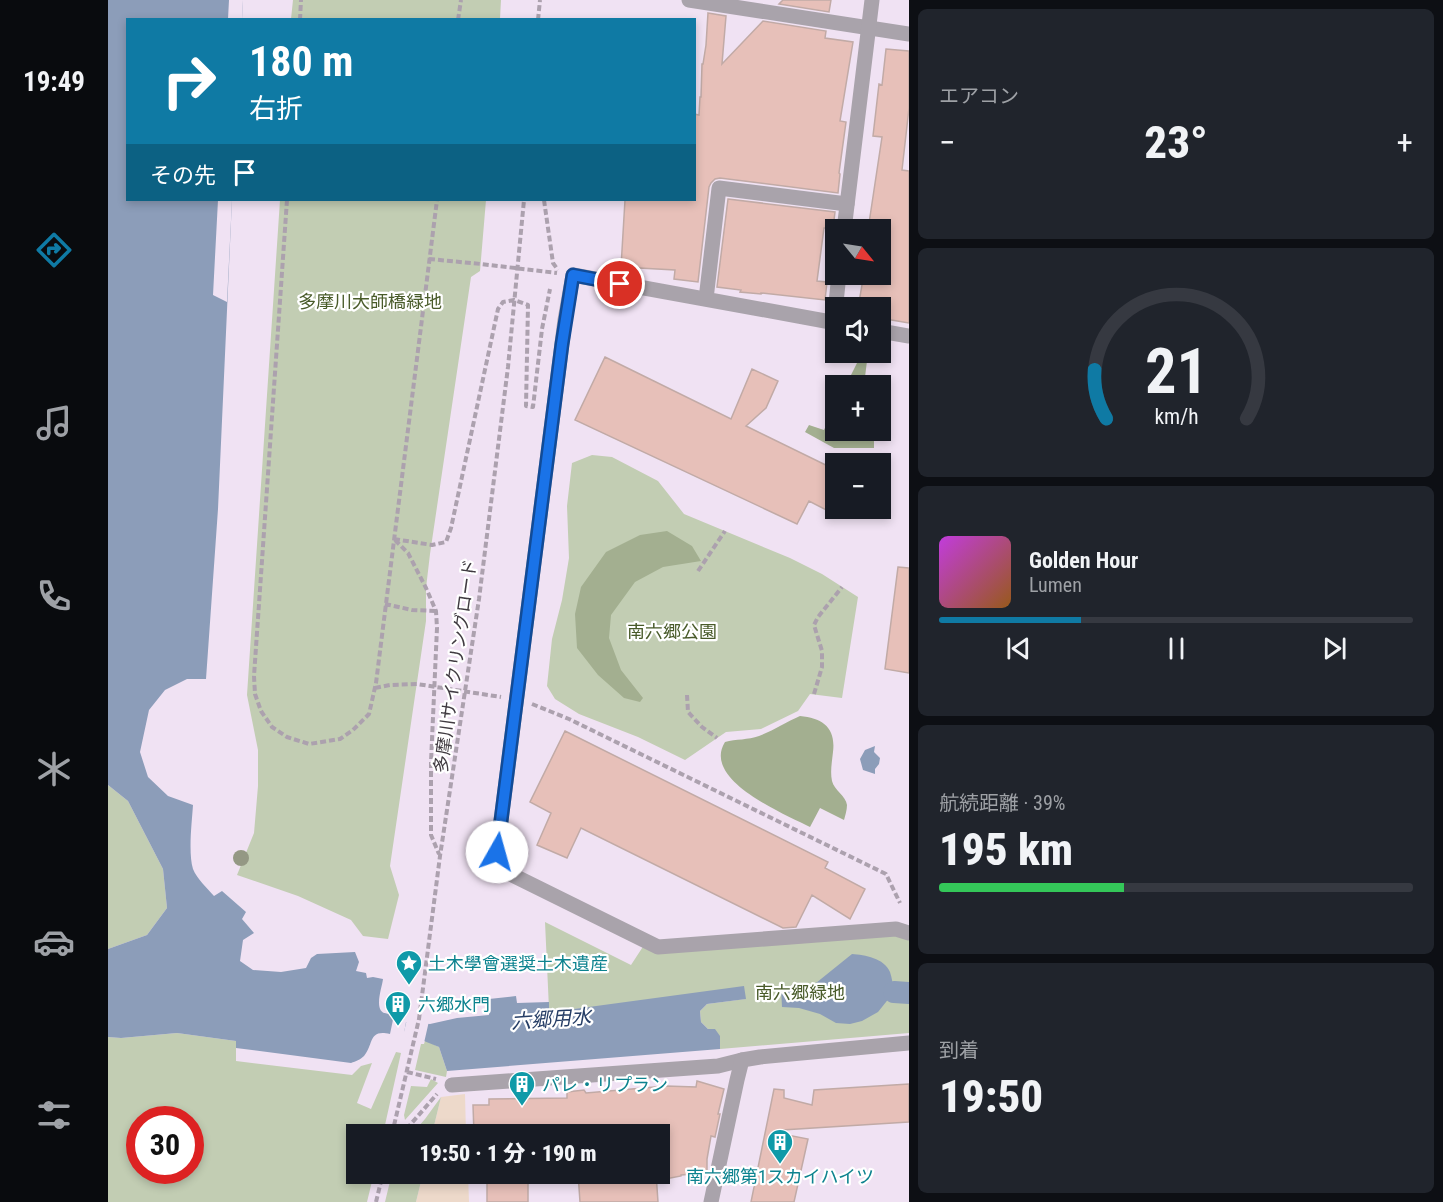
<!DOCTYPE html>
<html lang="ja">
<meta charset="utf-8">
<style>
body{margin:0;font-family:"Roboto Condensed","Noto Sans JP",sans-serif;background:#20242c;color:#f1f3f6;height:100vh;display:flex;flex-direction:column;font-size:22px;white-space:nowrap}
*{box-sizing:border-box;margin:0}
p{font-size:20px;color:#9ea1a6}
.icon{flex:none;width:33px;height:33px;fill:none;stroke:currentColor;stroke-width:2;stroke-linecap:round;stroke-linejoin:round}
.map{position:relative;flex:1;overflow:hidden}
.drawer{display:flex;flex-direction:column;gap:9px;padding:9px;background:#0d0f14;width:534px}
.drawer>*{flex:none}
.hud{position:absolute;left:18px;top:18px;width:570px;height:183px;border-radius:0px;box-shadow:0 3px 9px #0003;background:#0f7aa4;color:#fff;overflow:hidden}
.needle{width:39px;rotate:120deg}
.controls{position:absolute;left:717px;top:219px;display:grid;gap:12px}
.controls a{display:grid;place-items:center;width:66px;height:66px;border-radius:0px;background:#171b24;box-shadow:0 3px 9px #0003;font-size:30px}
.speed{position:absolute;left:18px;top:1106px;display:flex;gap:12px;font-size:30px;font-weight:700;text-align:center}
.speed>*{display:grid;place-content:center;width:78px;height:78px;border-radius:50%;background:#171b24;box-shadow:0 3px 9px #0003;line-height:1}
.speed .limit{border:9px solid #d22;background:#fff;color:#111}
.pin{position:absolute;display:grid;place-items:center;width:51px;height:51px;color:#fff;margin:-26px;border:3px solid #fff;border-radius:50%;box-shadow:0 2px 6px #0007}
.me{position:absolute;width:66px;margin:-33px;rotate:7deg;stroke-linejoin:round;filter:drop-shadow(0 0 4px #0008)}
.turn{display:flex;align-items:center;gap:21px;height:126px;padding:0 24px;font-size:27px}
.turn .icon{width:78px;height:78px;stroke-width:2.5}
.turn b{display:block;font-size:42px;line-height:51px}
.then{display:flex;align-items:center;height:57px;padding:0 24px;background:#0003;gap:12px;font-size:22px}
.big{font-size:45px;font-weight:800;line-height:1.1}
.drawer .card{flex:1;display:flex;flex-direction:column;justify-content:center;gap:9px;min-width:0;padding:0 21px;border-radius:9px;background:#20242c}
.drawer .dial{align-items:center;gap:0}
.dial svg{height:156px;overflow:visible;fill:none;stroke:#363941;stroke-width:7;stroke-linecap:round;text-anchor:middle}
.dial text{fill:#f1f3f6;stroke:none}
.song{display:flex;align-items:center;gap:18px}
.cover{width:72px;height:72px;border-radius:9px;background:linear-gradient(135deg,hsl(290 70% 55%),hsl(30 70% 35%))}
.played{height:6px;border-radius:3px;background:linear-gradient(90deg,#0f7aa4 30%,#363941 30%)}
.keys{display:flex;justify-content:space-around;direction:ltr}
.heat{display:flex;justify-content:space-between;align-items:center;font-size:33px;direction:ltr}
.charge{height:9px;border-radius:4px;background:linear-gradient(90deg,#34c759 39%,#363941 0)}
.trip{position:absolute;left:238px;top:1124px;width:324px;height:60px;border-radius:0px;background:#171b24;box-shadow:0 3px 9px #0003;font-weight:800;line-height:60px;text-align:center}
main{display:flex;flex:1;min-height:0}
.menu{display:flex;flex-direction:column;width:108px;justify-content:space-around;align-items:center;background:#090b0e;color:#9ea1a6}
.menu .icon{width:42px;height:42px}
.menu .selected{color:#0f7aa4}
.menu b{font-size:27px;color:#f1f3f6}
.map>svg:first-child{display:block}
.commercial{fill:#edd9ca}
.green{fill:#c2cdb3;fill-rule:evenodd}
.forest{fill:#a3af90}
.water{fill:#8c9db9}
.pier{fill:#f0e2f3}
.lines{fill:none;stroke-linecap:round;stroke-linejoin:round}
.canal{stroke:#8c9db9;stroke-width:22}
.building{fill:#e7c0b9;stroke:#c1aaa6;stroke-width:1.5}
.path{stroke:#aca1ae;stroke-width:4;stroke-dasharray:6 3;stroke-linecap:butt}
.minor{stroke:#a9a3ab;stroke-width:15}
.tertiary{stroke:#a9a3ab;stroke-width:15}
.tree{fill:#949884}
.route-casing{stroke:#114b97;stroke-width:15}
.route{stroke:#1a73e8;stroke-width:10}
.labels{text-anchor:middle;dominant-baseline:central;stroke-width:4.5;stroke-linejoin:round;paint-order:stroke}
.park-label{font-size:18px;fill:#495b2a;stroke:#fff}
.street-label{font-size:18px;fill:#403b41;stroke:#fff}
.culture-label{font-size:18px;fill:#0d838f;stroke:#fff;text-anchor:start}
.water-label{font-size:20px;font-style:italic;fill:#263e66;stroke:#fff}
</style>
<main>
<nav class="menu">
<b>19:49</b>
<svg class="icon selected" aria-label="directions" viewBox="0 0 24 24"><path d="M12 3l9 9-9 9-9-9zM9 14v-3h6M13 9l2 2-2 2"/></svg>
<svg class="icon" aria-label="music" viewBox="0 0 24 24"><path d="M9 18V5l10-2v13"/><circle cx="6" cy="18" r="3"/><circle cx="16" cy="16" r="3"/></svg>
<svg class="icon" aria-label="phone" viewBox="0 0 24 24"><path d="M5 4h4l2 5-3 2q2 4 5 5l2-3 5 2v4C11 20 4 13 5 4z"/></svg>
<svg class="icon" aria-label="climate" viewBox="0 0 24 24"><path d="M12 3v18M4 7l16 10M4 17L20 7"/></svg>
<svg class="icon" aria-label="car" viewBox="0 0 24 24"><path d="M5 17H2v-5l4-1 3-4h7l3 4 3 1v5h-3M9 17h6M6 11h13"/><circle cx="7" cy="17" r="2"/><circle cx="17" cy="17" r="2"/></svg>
<svg class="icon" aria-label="filters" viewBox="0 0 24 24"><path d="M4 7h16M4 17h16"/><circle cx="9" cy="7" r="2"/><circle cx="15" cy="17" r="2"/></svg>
</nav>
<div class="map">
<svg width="801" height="1202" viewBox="0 0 801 1202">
<rect width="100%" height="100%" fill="#f0e2f3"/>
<path class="commercial" d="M357,1094l1,40h-34l9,-37z
M315,1173h45l1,29h-53z"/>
<path class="green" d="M185,0h208l-1,19h-209z
M172,200h206l-6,71 -9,6 -41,277 -4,34v33l-36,245 9,29 -11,44 -25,-3 -12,-16 -53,-24 -61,-21 17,-42 4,-47v-36l-11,-55z
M484,455l20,2 46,24 26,33 106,44 32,16 36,23 -16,101 -32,-4 -12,17 -37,18 -35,3 -41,28 -47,-23 -59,-23 -24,-15 -8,-13 5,-47 10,-39 7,-42 -2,-52 5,-43z
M0,785l20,16 35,68 4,39 -20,27 -39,14z
M437,922l86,43 15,-23 256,-7 7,3v95l-189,16 -1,-9 -18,-18 -1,-11 7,-7 38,-5 -171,10h-25z
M69,1033l59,8v20l116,14 9,-9 11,-3 -15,40 14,6 25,-57 5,1 -18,81h-26v39h17l-7,29h-259v-165l13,1zM32,1119h50v51h-50z
M317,1040l14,7 8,24 -1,6 -31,-7 6,-26h3z
M323,1079l7,4 -33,37 -1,-5 7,-29 16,1z
M333,1097l-9,37h-20l13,-15z
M284,1173h31l-7,29h-31z"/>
<path class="forest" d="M754,353h6l-4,32h-18z
M727,406l1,24 22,1v2l16,3v12h-40l-29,-16 4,-7 15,5z
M559,531l25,15 9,15 -38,6 -28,15 -24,33 -2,23 12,32 22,28 -3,4 -16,-4 -26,-23 -21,-27 -2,-34 6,-27 25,-35 34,-17z
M692,716c23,2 36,12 33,36 -1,10 -3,19 -1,29 2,9 14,15 15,24 0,5 -2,11 -3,15l-24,-12 -10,19c-24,-12 -109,-47 -85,-85 11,-3 23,-2 34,-6 14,-5 27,-14 41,-20z"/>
<path class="water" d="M0,0h135l-1,19 -114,1v180h104l-14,309 -12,170h-19l-22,11 -16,20 -9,42 8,25 20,19 25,9c-1,16 -5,48 0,64 4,10 14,19 21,27l8,-5 24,21 -4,7 12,14 -11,7 -3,21 13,9 28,2 25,-4 5,-10 6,-4 38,-2 4,10 -3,9 10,2 1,5 6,-1 10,2c-1,9 -9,29 1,34 1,0 9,2 10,2l-4,19c-22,-5 -16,10 -26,22 -4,4 -8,5 -13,7l-115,-15v-7l-59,-8 -56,5 -13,-1v-88l39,-14 20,-27 -4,-39 -35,-68 -20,-16z
M767,746l-1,6 6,6 -1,6 -4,5v5l-12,-4 -3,-11 5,-9z
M744,954c13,1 32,4 38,18 2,6 3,13 4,20l-16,20 -16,9 -12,3 -14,-1 -16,-9 -21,-6 -17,-1 -1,-19h23l12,-5z
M636,986l2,13 -39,5 -7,7 1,11 7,7h7l5,7v13l-273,22 -8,-24 -35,-14 2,-11 24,2 27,-6 32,-3v-16l27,-3 1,7 32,-1v7h25z"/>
<path class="pier" d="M121,0h14l-1,19h-14z
M110,200h14l-5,102 -14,-7z
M299,1019l22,2 -5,22 -21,-7z"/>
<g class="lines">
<path class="canal" d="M786,992l15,1"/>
</g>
<path class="building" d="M675,0h48l-2,12 -50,-8z
M600,13l18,3 -4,48 41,-43 63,10 -1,7 28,4 -13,79 6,1 -7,51 1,1 -2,19 -118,-15 -5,1 -4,4 -2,4 -11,95 -24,-3 1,-9 -54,-3 4,-67h69v-86l5,1 1,-18h1l1,-33h1l3,-19z
M778,49l23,2v57l-7,62 7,1v152l-29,-5v-10h-22l5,-29 11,2 1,-7h5v-44h-12l14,-93 -9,-1 6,-52 3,1z
M620,199l107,13 -2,16h-9l-7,53 10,1 -2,18 -64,-7v1l-21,-2 1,-2 -24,-3z
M497,357l126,62 21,-50 26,12 -12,27 -20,18 90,44v45l-27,-14 -12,23 -222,-104z
M790,567l11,1v105l-24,-4z
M457,731l263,131 -3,6 40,21 -15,30 -38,-24 -16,32 -13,1 -202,-100 -14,30 -30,-13 14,-32 -21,-11z
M589,1081l27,8 -6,25h2l-5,23 -4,-1 -4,23v14l-26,2v1l-21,4v-46h-186l-1,-29h16v-6l78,-1v-6l17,-2 2,3 80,-7 30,1z
M801,1084v38l-127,8v4l26,5 -14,63h-43l23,-113 10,1v8l28,7 2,-15z
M379,1173h41v29h-41z
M470,1173h78l2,29h-78z"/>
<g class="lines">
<path class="path" d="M192,20l1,-20
M350,20l3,-20
M430,20l2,-20
M179,200l-33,476 1,18 6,17 11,16 15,10 22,7 31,-5 13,-9 16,-16 7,-31 61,-483
M436,200l9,63 5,7
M321,259l52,5 76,9
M286,539l38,6 14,-3 5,-14 47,-219 5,-7 11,-2 14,5 -2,101 7,1 9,-78 8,-40
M287,540l13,13 18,35 10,23 1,17 -6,134v73l8,19
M590,571l27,-40
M277,604l27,6 24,1
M267,688l15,-3 27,-1 84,13
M706,694l8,-27v-16l-8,-26 4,-8 24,-30
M579,695l1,17 14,15 15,11
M424,704l37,15 317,155 14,29
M299,1072l29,7
M284,1134l27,-115 21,-163 39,-257 29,-232 16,-167
M291,1134l11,-9 27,-31
M268,1202l7,-29"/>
<path class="minor" d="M581,0l220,34
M598,299l13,-111 128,16
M728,323l-263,-48 -8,45 -68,532 7,19 154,76 238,-18 13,4
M772,331l29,5
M344,1085l266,-19 24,-6"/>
<path class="tertiary" d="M736,230l28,-230
M726,322l5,-48
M603,1202l26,-122 5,-20 18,-3 149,-14"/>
</g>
<circle class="tree" cx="133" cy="858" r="8"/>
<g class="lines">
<g class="route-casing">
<path id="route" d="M389,852l65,-508 11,-69 47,9"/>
</g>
<use href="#route" class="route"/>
</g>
<defs>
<g id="sight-pin" transform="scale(1.35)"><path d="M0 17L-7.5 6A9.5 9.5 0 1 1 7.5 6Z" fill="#0f9aa8" stroke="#fff"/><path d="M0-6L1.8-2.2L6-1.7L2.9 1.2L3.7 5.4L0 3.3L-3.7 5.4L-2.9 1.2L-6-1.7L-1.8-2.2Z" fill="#fff"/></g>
<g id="building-pin" transform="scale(1.35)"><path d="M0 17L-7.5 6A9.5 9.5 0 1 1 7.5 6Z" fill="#0f9aa8" stroke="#fff"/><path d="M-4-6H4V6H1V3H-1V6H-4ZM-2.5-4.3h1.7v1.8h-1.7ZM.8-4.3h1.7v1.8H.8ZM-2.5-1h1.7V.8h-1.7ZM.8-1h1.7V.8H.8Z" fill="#fff"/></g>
</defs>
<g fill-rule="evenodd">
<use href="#sight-pin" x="301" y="963"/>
<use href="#building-pin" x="290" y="1004"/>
<use href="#building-pin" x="414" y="1084"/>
<use href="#building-pin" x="672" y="1142"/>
</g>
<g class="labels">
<g class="park-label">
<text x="262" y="301">多摩川大師橋緑地</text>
<text x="564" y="631">南六郷公園</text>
<text x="692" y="992">南六郷緑地</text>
</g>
<g class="street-label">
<text transform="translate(347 666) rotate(-82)">多摩川サイクリングロード</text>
</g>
<g class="culture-label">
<text x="320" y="963">土木學會選奨土木遺産</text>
<text x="310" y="1004">六郷水門</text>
<text x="434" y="1084">パレ・リプラン</text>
<text x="672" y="1176" text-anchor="middle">南六郷第1スカイハイツ</text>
</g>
<g class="water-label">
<text transform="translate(443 1019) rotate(-4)">六郷用水</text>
</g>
</g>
</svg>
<div class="controls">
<a><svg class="needle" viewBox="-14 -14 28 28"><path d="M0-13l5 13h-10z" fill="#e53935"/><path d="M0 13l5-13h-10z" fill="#9ea1a6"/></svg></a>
<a><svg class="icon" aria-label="sound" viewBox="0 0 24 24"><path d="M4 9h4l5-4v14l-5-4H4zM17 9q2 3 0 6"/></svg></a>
<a>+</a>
<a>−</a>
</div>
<div class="speed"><div class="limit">30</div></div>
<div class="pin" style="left:512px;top:284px;background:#d93025"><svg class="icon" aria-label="arrive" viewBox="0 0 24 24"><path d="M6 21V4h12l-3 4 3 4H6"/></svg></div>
<svg class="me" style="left:389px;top:852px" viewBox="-20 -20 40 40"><circle r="19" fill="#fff"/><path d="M0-13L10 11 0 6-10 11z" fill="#1a73e8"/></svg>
<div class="trip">19:50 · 1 分 · 190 m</div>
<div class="hud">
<div class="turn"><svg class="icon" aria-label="right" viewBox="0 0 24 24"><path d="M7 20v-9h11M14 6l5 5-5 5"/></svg><div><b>180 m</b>右折</div></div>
<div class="then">その先<svg class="icon" aria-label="arrive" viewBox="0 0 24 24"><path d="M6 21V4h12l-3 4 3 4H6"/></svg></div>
</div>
</div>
<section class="drawer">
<div class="card"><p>エアコン</p>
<div class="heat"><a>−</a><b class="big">23°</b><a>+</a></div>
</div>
<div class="card dial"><svg viewBox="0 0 100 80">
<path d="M14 69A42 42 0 1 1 86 69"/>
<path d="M14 69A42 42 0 0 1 8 44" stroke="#0f7aa4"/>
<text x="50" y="56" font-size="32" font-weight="700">21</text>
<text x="50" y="72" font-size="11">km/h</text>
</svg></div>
<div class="card">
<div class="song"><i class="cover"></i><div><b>Golden Hour</b><p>Lumen</p></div></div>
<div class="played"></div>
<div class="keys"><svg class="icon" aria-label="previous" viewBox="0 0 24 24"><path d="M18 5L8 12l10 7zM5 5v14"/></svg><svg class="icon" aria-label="pause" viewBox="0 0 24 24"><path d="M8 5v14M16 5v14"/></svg><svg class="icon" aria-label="next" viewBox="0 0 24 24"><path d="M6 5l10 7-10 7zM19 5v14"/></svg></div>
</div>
<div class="card"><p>航続距離 · 39%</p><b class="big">195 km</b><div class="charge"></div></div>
<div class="card"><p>到着</p><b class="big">19:50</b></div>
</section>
</main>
